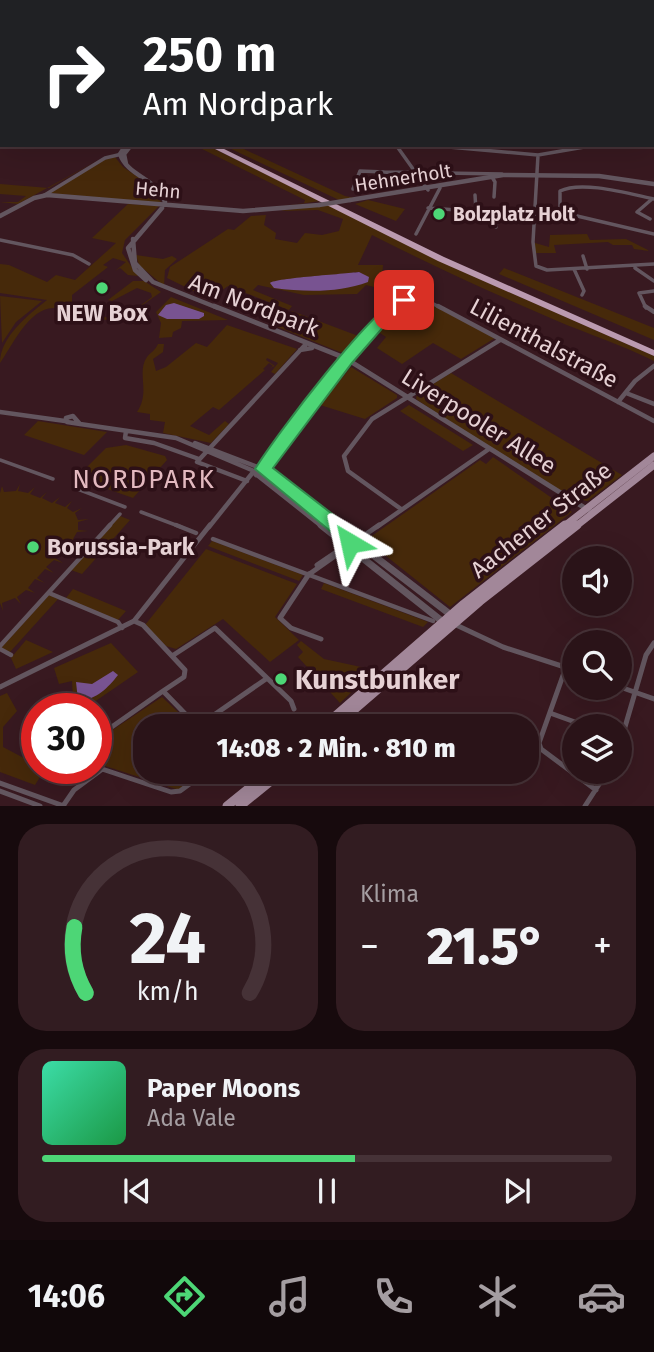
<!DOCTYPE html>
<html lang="de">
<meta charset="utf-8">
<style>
body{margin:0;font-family:"Fira Sans",sans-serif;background:#321c21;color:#f1f3f6;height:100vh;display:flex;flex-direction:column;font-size:26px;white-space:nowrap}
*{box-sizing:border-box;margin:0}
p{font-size:23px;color:#a59ea2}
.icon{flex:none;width:38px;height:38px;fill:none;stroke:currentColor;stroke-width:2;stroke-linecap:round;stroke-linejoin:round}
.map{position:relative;height:806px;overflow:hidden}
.details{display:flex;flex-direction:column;gap:18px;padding:18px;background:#170a0d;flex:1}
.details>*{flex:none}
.guide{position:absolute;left:0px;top:0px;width:654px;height:147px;box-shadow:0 7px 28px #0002,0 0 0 2px #463237;background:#202124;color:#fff;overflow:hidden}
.buttons{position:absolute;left:562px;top:546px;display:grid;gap:14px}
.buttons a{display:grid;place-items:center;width:70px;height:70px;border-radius:50%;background:#2a1318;box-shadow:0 7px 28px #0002,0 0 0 2px #463237;font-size:35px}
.speed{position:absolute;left:21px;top:693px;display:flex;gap:14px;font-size:35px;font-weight:700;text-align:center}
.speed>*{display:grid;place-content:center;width:91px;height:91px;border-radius:50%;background:#2a1318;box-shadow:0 7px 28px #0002,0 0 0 2px #463237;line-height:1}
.speed .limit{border:10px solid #d22;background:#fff;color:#111}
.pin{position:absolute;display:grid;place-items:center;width:60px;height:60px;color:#fff;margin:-30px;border-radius:14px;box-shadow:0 4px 10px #0006}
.me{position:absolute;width:77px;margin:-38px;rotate:324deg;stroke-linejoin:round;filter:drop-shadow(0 0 5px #0008)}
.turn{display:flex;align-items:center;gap:24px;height:147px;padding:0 28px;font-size:32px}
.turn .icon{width:91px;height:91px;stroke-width:2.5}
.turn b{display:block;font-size:49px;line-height:60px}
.big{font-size:52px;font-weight:800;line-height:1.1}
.details .tile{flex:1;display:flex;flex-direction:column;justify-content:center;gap:10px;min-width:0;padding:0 24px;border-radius:28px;background:#321c21}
.details .dial{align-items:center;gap:0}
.dial svg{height:182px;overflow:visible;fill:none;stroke:#463237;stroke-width:7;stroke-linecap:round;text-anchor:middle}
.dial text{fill:#f1f3f6;stroke:none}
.song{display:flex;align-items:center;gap:21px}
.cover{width:84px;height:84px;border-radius:10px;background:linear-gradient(135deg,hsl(160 70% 55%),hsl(140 70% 35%))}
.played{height:7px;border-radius:4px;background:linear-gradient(90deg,#4dd676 55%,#463237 55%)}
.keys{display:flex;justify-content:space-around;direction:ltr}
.heat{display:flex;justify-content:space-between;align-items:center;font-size:38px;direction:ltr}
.details .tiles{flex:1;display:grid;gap:18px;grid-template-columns:1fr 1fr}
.tile:last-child{grid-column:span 2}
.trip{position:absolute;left:133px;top:714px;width:406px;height:70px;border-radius:28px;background:#2a1318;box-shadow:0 7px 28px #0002,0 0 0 2px #463237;font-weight:800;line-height:70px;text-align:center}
.tab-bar{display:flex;height:112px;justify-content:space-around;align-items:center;background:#11080a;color:#a59ea2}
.tab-bar .icon{width:49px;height:49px}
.tab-bar .selected{color:#4dd676}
.tab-bar b{font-size:32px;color:#f1f3f6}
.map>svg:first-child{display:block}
.green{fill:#46290a;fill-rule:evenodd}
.water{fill:#785391}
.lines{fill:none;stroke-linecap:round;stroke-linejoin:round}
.pedestrian-far1{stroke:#63565f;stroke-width:3.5}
.pedestrian{stroke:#63565f;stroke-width:4.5}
.minor-far3{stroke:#63565f;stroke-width:2.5}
.minor-far2{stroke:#63565f;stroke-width:3.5}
.minor-far1{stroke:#63565f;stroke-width:4.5}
.minor{stroke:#63565f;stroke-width:5}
.tertiary-far3{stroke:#63565f;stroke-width:3.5}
.tertiary-far2{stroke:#63565f;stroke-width:4.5}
.tertiary-far1{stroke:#63565f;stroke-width:5}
.tertiary{stroke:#63565f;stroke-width:7}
.primary-far1{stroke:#a28799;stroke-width:7}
.primary{stroke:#a28799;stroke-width:9}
.trunk{stroke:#ae90a4;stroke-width:5}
.motorway{fill:#bb9ab0;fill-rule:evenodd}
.rail-casing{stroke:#bfa8ac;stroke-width:3.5}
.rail{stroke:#2d1017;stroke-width:2;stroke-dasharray:3.5;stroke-linecap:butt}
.tertiary-bridge{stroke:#63565f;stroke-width:4.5}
.route{fill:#4dd676;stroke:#328b4d;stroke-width:2}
.poi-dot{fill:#4dd676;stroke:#2d1017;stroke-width:2.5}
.labels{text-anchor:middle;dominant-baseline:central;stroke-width:7;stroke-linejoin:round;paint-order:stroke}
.far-street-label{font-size:19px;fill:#e6d1d4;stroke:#2d1017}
.far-poi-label{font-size:19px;font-weight:bold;fill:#e6d1d4;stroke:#2d1017;text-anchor:start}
.street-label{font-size:23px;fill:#e6d1d4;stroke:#2d1017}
.poi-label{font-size:23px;font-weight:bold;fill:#e6d1d4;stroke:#2d1017}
.quarter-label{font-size:26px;letter-spacing:2px;fill:#e3b9bf;stroke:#2d1017}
.near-poi-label{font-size:28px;font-weight:bold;fill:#e6d1d4;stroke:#2d1017;text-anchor:start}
</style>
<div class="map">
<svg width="654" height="806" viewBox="0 0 654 806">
<rect width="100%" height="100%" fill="#381920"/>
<path class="green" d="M194,145h12l114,56 -49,7 33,-5 1,-3z
M223,145h12l110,51 11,2 -17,2z
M115,157l8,10 34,23 4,13 -112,-10 54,-33z
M100,159l-82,45 -18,-2h18l8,-6 -26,-2v-10l49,4z
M368,200l37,9 -9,12 -41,-17z
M128,204l31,2 -34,34 -3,13 16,23 -10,-1 -8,-7 -5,3 11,-9 -13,-4 -10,7 5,2 -36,28v7l21,6 -6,10c-12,-1 -21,-9 -32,-10 -25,-2 -43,38 -55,55 0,-26 28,-48 47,-63l-47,-7v-29l9,1 38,17 9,-7 19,5 41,-37 -24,-5z
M328,205l129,64 197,87v5c-32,-16 -66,-27 -99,-41 -63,-27 -126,-56 -183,-85l-14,30h25l-1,13 4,12 -20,-5 -9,9 -53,1 -46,-10 -5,5 39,16 -3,4 -61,-24 -18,13 -43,-21 3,-11 58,-38 6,1 17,-14 15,-1 -2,10 12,8 -1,6 22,4 8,-10 17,2 17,-4 4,-12 -25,-9 -39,1zM359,272l-10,14c-25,6 -34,7 -56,-6z
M587,234l3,6 36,-1 24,12 -16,-2 -2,-4h-19l-5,-3 -54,3 2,8h-21v-10l14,4 1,-12z
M136,255l27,4 9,-3 5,3 -12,11 -1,16 -25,-21z
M504,268l150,60v12l-155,-66z
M133,281h11l17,11 -41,29 -25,-2 4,-6c18,15 36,-4 53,-16l-1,-4 -14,-5 -25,13 -4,-1z
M0,296l42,5 -26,21 -14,21z
M171,297l57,23 -46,1 -1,7 -8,4 -1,5 -13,1 2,-15 -5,-11z
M416,297l3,1 76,40 -34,21 -28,-16 -31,21 -25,-16 9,-11 -9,-6 20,-25z
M292,311l69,26 -12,16 -9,-1 -65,-26z
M227,325l70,24 -22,25 -4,-2 7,-9 -11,-5 -1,2 9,6 -5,2 3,-2 -4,-3 -6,6 2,1 -46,40 -6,-3 -23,19 19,9 16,-14 4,3 -18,19 -48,-10 2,-11 -15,-2v-6l-13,-2c14,-21 -1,-39 10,-55 4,-5 8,-6 11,-13h6l-1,8 -10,7 3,12 10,-4 30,-24 11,4z
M351,367l46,28v3l-32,21 -45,-14z
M451,373l171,102 -34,26c-24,0 -145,-84 -172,-102l1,-5z
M409,405l64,40 -10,6 -63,-40z
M38,421l69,11 -23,23 -60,-20z
M126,445l39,11 2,4 -34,38 -57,-20 30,-30z
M493,457l79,55 -122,95 -84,-67 114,-80 6,4z
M20,484l-2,7 10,2 7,-6 -5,7 10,4 7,-6 -5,6 10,5 8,-6 -5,6 10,4 7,-6 -5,7 6,4 9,-4 -7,5 3,7 11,-1 -11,3v8l10,1 -11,1 -4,7 8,5 -10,-3 -7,8 8,4 -9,-3 -8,8 8,5 -9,-3 -8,7 8,6 -9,-4 -8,9 8,5 -10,-4 -7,9 7,5 -9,-3 -9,7 4,7 -6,-6 -13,5 1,8 -3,-8v-110l2,-7 2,6 12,-1z
M120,516l10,4 -48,54 -11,-4z
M212,541l91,34 -4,6 -91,-35z
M206,549l91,35 -22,33 24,23 -29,22 -47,-43 -47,30 -10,-3 -21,-21z
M324,583l104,39 -5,5 -102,-38z
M73,589l53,22 -8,9 -52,-22z
M49,595l9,4 -48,53 -9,-4z
M26,640l27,12 -37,17 -5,-11z
M301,641l23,18 51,11 -35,33 -42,-46 5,-5 -6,-7z
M111,643l27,29 -54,37 -11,-8 -1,-20 -13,3 -5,-16z
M7,693l10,18 -14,16v20l34,18 3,12 -5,8 -35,-13v-76z
M162,697l31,29h-48v46h57l-23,18 -83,-27v-22z"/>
<path class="water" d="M359,272l10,5 -1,5c-29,11 -63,10 -94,6l-4,-5c6,-5 74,-9 89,-11z
M174,303l30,10v3l-5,3h-32l-9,-4 8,-10z
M113,671l5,4c-10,13 -23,26 -40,25l-2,-18 16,2z"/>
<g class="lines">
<path class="pedestrian-far1" d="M0,460l53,19
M75,488l50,19
M141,512l40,15
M108,527l12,-13"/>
<path class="pedestrian" d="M176,525l20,8
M213,539l220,82
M49,593l69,29 4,6
M0,646l110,-121
M0,649l11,6"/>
<path class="minor-far3" d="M251,0l40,1
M476,0l4,2
M527,2l7,-2"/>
<path class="minor-far2" d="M396,145l32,45
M426,145l112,10 58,-10
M645,145l9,2
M538,155l-5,87 3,24 11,4 107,-6
M360,171l24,1 -9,15 -22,2z
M384,172l118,2
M492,177l3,5 -1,15
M475,195l1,16
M43,196l62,-38 17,-4
M428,208l73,5 59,-1 94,22
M560,212v-21c22,-11 70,3 94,8
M650,219l-13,-7 15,-13
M496,227l2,-14
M416,234l24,-46
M0,240l73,15 16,9
M583,256l4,13
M635,268l19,13
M574,269l10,22 -2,4
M392,308l23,-14 26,14
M646,308l-7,-15 15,-2"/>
<path class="minor-far1" d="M438,306l216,115
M645,306l9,6
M300,350l12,-2
M347,360l47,-54
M626,393l28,11
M618,402l17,-21 19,-15
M0,412l65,9
M73,416l7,8 -13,-2 -1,-4z
M80,424l96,14
M126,431l-1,7 29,5 45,16
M176,438l78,33 -45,56
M195,443l68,26 -7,6
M247,481l-50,-19 109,-118
M401,509l-53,-38 -4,-15 28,-37 128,-79
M377,527l112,-78"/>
<path class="minor" d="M317,565l31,-21
M309,574l-29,44 11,10 30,11
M308,575l71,-50
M134,621l9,4 42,45 -1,7 -21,14
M454,624l49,23 71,23
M172,656l43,-28 76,73 3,8
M566,667l-27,76 2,6 55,41
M0,687l134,-66 76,-96
M620,687l34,12
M550,713l36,13
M198,726l68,-47
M96,738l67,-47 34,35
M620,744l26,-89 8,-12
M96,767l75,25 9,-1 26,-19
M0,783l64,23
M0,791l40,15
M63,806l11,-16 27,-20
M585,806l22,-34"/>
<path class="tertiary-far3" d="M185,0l4,2"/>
<path class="tertiary-far2" d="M126,145l-6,9c8,23 37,24 45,48
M126,164l-2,-10 7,-9
M350,200l153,-25 96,1 55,8
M0,216l34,-18 13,-3 196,16 76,-6
M133,239l2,24 18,19 65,26
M146,280l-11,-10 -7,-22 34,-40"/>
<path class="tertiary-far1" d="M214,306l131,52 248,155
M323,527l-68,-54 83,-106 1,-8
M336,527l-72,-55 1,-8 81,-104"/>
<path class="tertiary" d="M321,525l122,97
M334,525l117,90"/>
<path class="primary-far1" d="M563,527l91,-71
M575,527l79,-62"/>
<path class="primary" d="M324,726l140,-122 101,-79
M335,726l145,-125 97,-76
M227,806l42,-34
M240,806l42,-34"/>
<path class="trunk" d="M332,2l9,-2"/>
<path class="motorway" d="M2,14v4l-2,1v-4z
M0,28l2,1v5l-2,-1z
M0,39l2,1v5l-2,1z
M0,51h2v4h-2z
M207,145h9l228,112 210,93v6l-216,-95z"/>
<g class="rail-casing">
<path id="rail" d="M572,0l2,2"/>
</g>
<use href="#rail" class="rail"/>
<path class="tertiary-bridge" d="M319,205l31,-5"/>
</g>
<path class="route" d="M404,296l7,4 -12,9 -47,54 -79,105 89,69 2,4 -9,11 -6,2 -12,-9 4,-5 -86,-71c19,-31 120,-166 149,-173z"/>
<g class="poi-dot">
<circle cx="439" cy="214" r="7"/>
<circle cx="102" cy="288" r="7"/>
<circle cx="33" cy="547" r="7"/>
<circle cx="281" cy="679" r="7"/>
</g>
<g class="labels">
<g class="far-street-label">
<text transform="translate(403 178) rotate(-9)">Hehnerholt</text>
<text transform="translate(158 190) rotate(5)">Hehn</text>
</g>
<g class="far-poi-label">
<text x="453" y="214">Bolzplatz Holt</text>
</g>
<g class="street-label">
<text transform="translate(254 305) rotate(21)">Am Nordpark</text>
<text transform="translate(544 343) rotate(28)">Lilienthalstraße</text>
<text transform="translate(479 421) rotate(32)">Liverpooler Allee</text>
<text transform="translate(541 520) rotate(-38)">Aachener Straße</text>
</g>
<g class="poi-label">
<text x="102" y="313">NEW Box</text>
<text x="47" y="547" text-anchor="start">Borussia-Park</text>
</g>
<g class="quarter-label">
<text x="144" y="479">NORDPARK</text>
</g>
<g class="near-poi-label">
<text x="295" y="679">Kunstbunker</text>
</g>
</g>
</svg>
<div class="buttons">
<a><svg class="icon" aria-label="sound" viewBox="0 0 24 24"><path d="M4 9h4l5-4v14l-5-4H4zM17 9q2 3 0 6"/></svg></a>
<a><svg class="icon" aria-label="search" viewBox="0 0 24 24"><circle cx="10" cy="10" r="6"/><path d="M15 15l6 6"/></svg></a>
<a><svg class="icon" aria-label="layers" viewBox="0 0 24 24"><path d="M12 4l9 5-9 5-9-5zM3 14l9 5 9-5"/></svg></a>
</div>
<div class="speed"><div class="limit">30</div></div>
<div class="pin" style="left:404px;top:300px;background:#d93025"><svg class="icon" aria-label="arrive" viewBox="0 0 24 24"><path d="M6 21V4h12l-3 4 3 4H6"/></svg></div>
<svg class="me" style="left:350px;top:543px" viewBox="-20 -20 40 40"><path d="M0-17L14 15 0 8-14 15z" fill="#4dd676" stroke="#fff" stroke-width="4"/></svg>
<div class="trip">14:08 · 2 Min. · 810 m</div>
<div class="guide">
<div class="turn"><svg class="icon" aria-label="right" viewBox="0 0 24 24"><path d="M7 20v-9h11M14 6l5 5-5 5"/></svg><div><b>250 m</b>Am Nordpark</div></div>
</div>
</div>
<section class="details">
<div class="tiles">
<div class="tile dial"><svg viewBox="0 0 100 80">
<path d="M14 69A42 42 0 1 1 86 69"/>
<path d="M14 69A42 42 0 0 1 9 40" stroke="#4dd676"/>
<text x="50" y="56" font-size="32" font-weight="700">24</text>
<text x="50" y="72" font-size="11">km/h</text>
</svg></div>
<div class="tile"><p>Klima</p>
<div class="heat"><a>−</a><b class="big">21.5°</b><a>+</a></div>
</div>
<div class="tile">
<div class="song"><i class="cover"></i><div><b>Paper Moons</b><p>Ada Vale</p></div></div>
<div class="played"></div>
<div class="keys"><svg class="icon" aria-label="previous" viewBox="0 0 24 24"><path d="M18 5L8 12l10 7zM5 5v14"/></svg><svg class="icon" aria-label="pause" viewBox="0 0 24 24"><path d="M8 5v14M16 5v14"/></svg><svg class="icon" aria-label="next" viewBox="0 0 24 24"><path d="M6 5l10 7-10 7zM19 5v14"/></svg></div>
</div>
</div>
</section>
<nav class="tab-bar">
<b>14:06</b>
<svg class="icon selected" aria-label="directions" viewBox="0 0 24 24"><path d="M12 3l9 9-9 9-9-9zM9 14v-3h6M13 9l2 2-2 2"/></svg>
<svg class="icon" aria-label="music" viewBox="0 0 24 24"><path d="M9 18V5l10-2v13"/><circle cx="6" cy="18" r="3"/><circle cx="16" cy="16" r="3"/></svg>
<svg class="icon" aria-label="phone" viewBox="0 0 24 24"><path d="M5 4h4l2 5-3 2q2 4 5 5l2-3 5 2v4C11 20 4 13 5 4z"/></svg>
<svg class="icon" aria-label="climate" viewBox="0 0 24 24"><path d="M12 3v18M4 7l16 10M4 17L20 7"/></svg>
<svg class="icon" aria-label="car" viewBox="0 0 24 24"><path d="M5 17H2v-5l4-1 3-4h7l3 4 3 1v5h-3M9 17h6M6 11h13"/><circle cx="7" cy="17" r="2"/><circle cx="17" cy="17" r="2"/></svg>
</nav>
